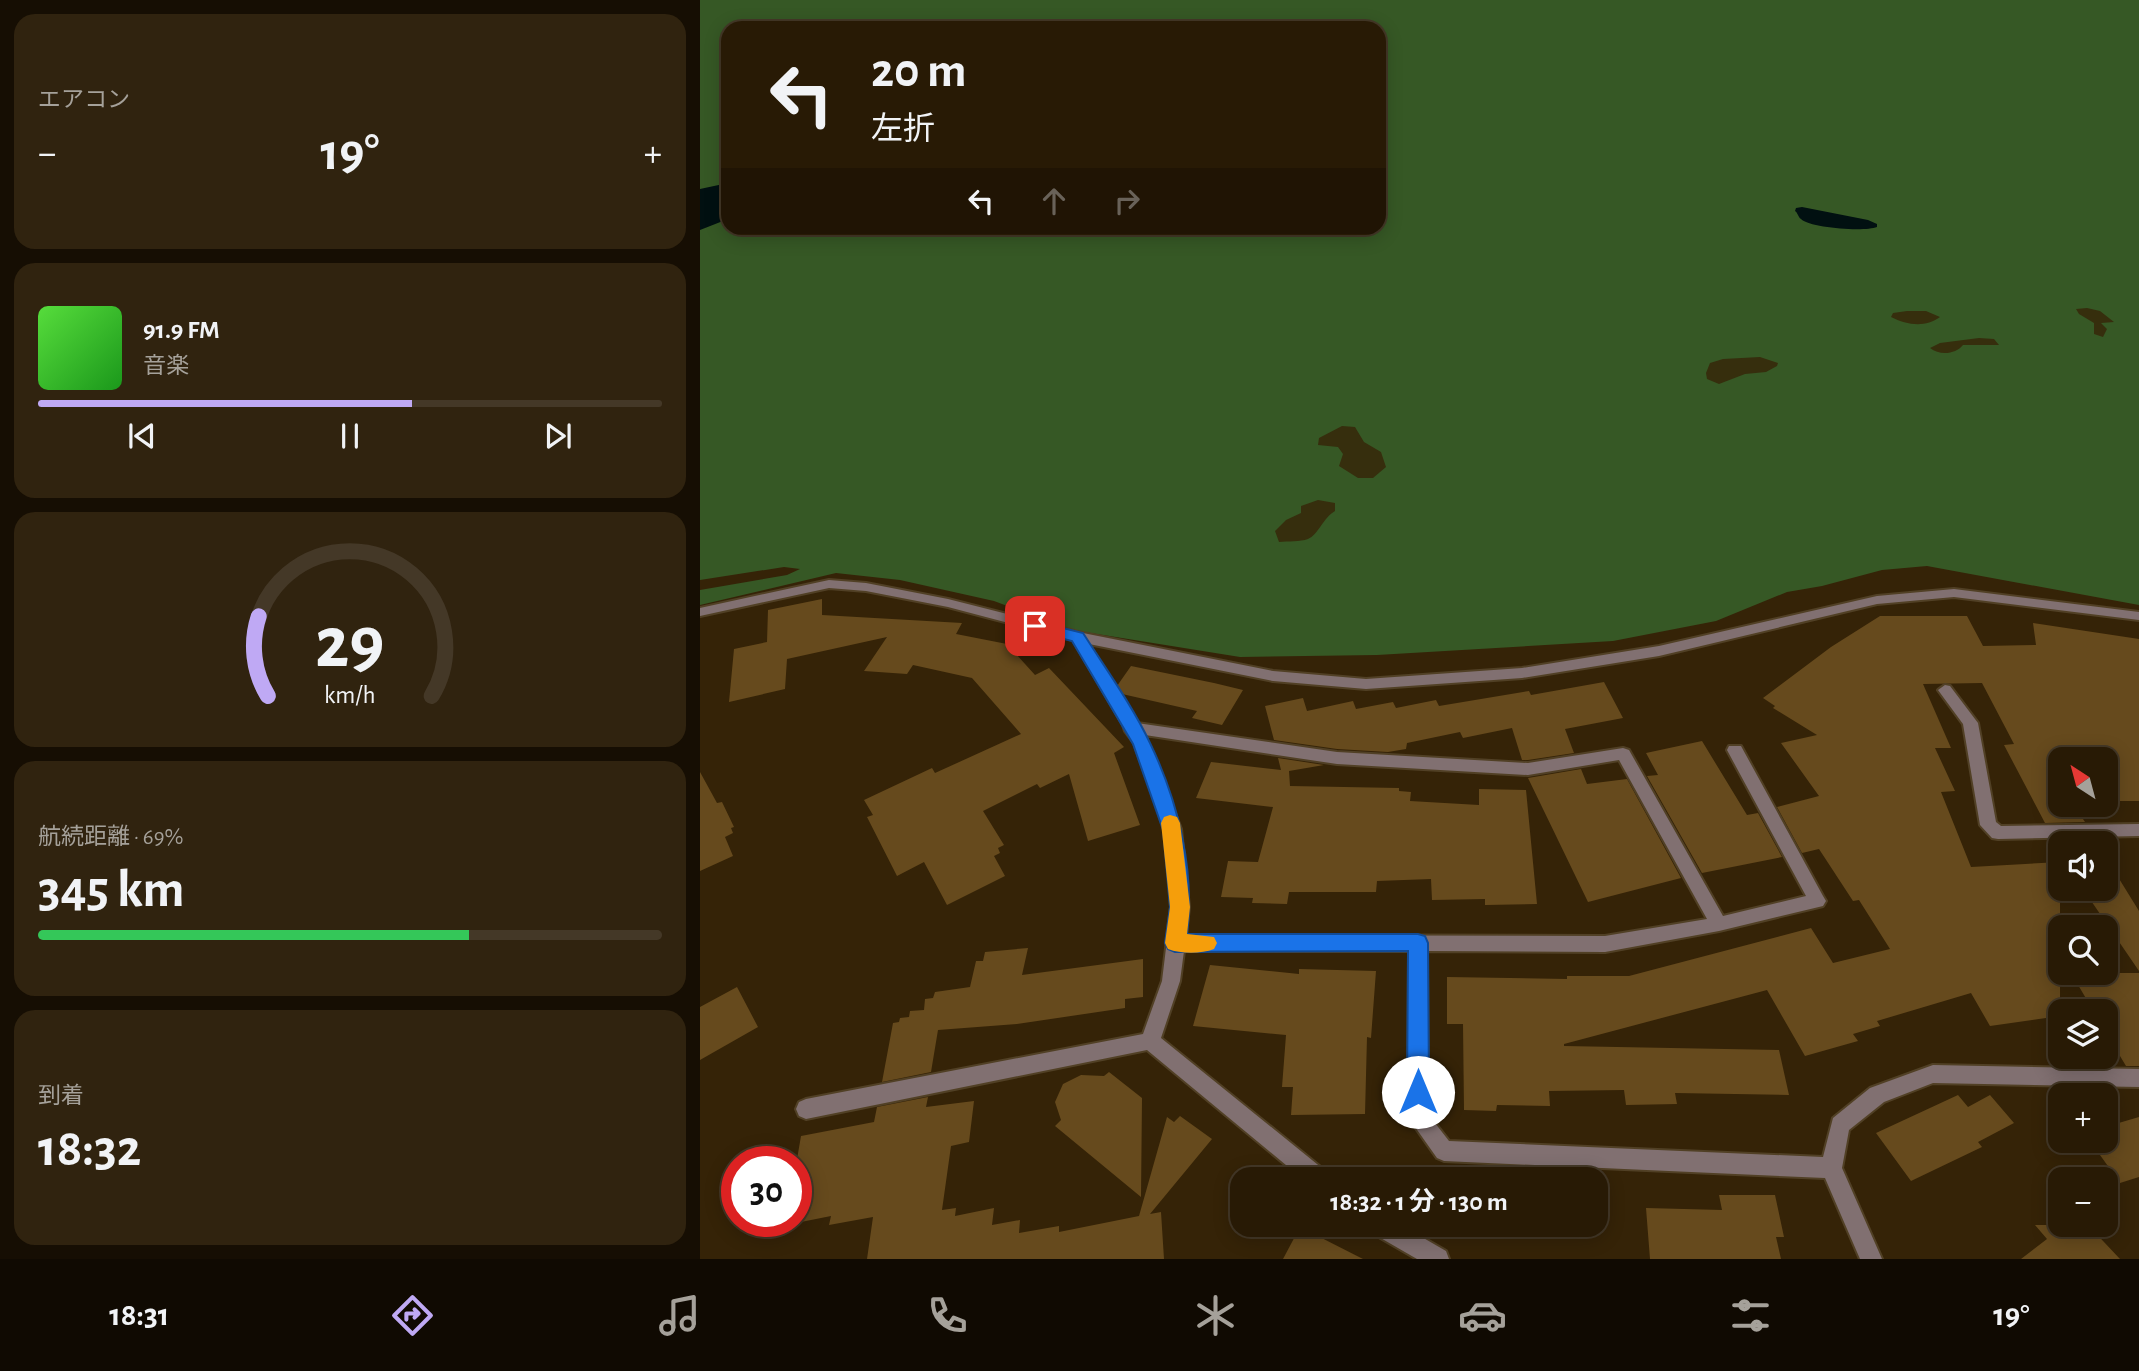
<!DOCTYPE html>
<html lang="ja">
<meta charset="utf-8">
<style>
body{margin:0;font-family:"Alegreya Sans","Noto Sans JP",sans-serif;background:#30230f;color:#f1f3f6;height:100vh;display:flex;flex-direction:column;font-size:26px;white-space:nowrap}
*{box-sizing:border-box;margin:0}
p{font-size:23px;color:#a5a19a}
.icon{flex:none;width:38px;height:38px;fill:none;stroke:currentColor;stroke-width:2;stroke-linecap:round;stroke-linejoin:round}
.map{position:relative;flex:1;overflow:hidden}
.panel{display:flex;flex-direction:column;gap:14px;padding:14px;background:#160e03;width:700px}
.panel>*{flex:none}
.banner{position:absolute;left:21px;top:21px;width:665px;height:214px;border-radius:21px;box-shadow:0 4px 18px #0003,0 0 0 2px #443827;background:#281a05;color:#f1f3f6;overflow:hidden}
.needle{width:46px;rotate:324deg}
.controls{position:absolute;left:1348px;top:747px;display:grid;gap:14px}
.controls a{display:grid;place-items:center;width:70px;height:70px;border-radius:14px;background:#281a05;box-shadow:0 4px 18px #0003,0 0 0 2px #443827;font-size:35px}
.speed{position:absolute;left:21px;top:1146px;display:flex;gap:14px;font-size:35px;font-weight:700;text-align:center}
.speed>*{display:grid;place-content:center;width:91px;height:91px;border-radius:50%;background:#281a05;box-shadow:0 4px 18px #0003,0 0 0 2px #443827;line-height:1}
.speed .limit{border:10px solid #d22;background:#fff;color:#111}
.pin{position:absolute;display:grid;place-items:center;width:60px;height:60px;color:#fff;margin:-30px;border-radius:14px;box-shadow:0 4px 10px #0006}
.me{position:absolute;width:77px;margin:-38px;rotate:0deg;stroke-linejoin:round;filter:drop-shadow(0 0 5px #0008)}
.turn{display:flex;align-items:center;gap:24px;height:147px;padding:0 35px;font-size:32px}
.turn .icon{width:91px;height:91px;stroke-width:2.5}
.turn b{display:block;font-size:49px;line-height:60px}
.lanes{display:flex;align-items:center;height:66px;padding:0 35px;background:#0003;justify-content:center;gap:35px;direction:ltr}
.lanes .off{opacity:.35}
.big{font-size:52px;font-weight:700;line-height:1.1}
.panel .card{flex:1;display:flex;flex-direction:column;justify-content:center;gap:10px;min-width:0;padding:0 24px;border-radius:21px;background:#30230f}
.panel .dial{align-items:center;gap:0}
.dial svg{height:182px;overflow:visible;fill:none;stroke:#443827;stroke-width:7;stroke-linecap:round;text-anchor:middle}
.dial text{fill:#f1f3f6;stroke:none}
.song{display:flex;align-items:center;gap:21px}
.cover{width:84px;height:84px;border-radius:10px;background:linear-gradient(135deg,hsl(110 70% 55%),hsl(120 70% 35%))}
.played{height:7px;border-radius:4px;background:linear-gradient(90deg,#bfa9f4 60%,#443827 60%)}
.keys{display:flex;justify-content:space-around;direction:ltr}
.heat{display:flex;justify-content:space-between;align-items:center;font-size:38px;direction:ltr}
.charge{height:10px;border-radius:5px;background:linear-gradient(90deg,#34c759 69%,#443827 0)}
.trip{position:absolute;left:530px;top:1167px;width:378px;height:70px;border-radius:21px;background:#281a05;box-shadow:0 4px 18px #0003,0 0 0 2px #443827;font-weight:700;line-height:70px;text-align:center}
.menu{display:flex;height:112px;justify-content:space-around;align-items:center;background:#100a02;color:#a5a19a}
.menu .icon{width:49px;height:49px}
.menu .selected{color:#bfa9f4}
.menu b{font-size:32px;color:#f1f3f6}
main{display:flex;flex:1;min-height:0}
.map>svg:first-child{display:block}
.green{fill:#365825;fill-rule:evenodd}
.sand{fill:#362e0d}
.water{fill:#011011}
.building{fill:#664a1d}
.lines{fill:none;stroke-linecap:round;stroke-linejoin:round}
.street-casing{stroke:#514025;stroke-width:4}
.street{fill:#817071;fill-rule:evenodd}
.route{fill:#1a73e8;stroke:#114b97;stroke-width:2}
.slow{fill:#f59e0b}
</style>
<main>
<section class="panel">
<div class="card"><p>エアコン</p>
<div class="heat"><a>−</a><b class="big">19°</b><a>+</a></div>
</div>
<div class="card">
<div class="song"><i class="cover"></i><div><b>91.9 FM</b><p>音楽</p></div></div>
<div class="played"></div>
<div class="keys"><svg class="icon" aria-label="previous" viewBox="0 0 24 24"><path d="M18 5L8 12l10 7zM5 5v14"/></svg><svg class="icon" aria-label="pause" viewBox="0 0 24 24"><path d="M8 5v14M16 5v14"/></svg><svg class="icon" aria-label="next" viewBox="0 0 24 24"><path d="M6 5l10 7-10 7zM19 5v14"/></svg></div>
</div>
<div class="card dial"><svg viewBox="0 0 100 80">
<path d="M14 69A42 42 0 1 1 86 69"/>
<path d="M14 69A42 42 0 0 1 10 34" stroke="#bfa9f4"/>
<text x="50" y="56" font-size="32" font-weight="700">29</text>
<text x="50" y="72" font-size="11">km/h</text>
</svg></div>
<div class="card"><p>航続距離 · 69%</p><b class="big">345 km</b><div class="charge"></div></div>
<div class="card"><p>到着</p><b class="big">18:32</b></div>
</section>
<div class="map">
<svg width="1439" height="1259" viewBox="0 0 1439 1259">
<rect width="100%" height="100%" fill="#352307"/>
<path class="green" d="M0,0h1439v605l-212,-39 -45,4 -60,16 -35,6 -71,29 -103,20 -236,14 -137,2 -168,-27 -78,-29 -94,-21 -64,-7 -136,32v-15l87,-15 13,-6 -16,-2 -84,13zM28,28h651v200h-651z"/>
<path class="sand" d="M1387,308l13,3 14,11 -13,1 6,6 -4,8 -9,-3v-11l-15,-9 -3,-5z
M1207,311h19l14,6c-15,11 -33,8 -49,0l2,-4z
M1279,338l15,1 5,6h-36c-7,9 -23,11 -33,3l10,-5z
M1060,357l18,6 -1,3 -11,6 -21,2 -26,10 -12,-5 -1,-6 4,-10 13,-4z
M642,426l13,1 9,15 17,10 5,15 -13,11h-15l-19,-12 4,-12 -5,-7 -20,-2 1,-7z
M618,500l17,3v8c-12,7 -17,24 -27,28 -8,3 -20,2 -29,3l-4,-11 11,-11 15,-7v-7z"/>
<path class="water" d="M28,183v36l-28,11v-41z
M1102,207l66,13 9,4v3c-13,5 -67,1 -76,-8 -3,-2 -3,-6 -6,-8l1,-3z"/>
<path class="building" d="M122,599v16l140,8 -6,11 51,10 28,31 14,-7 75,79 -10,6 26,72 -52,16 -19,-67 -29,14 -3,-4 -54,27 21,34 -6,3 2,5 -6,3 11,20 -58,29 -23,-43 -27,14 -30,-59 6,-2 -9,-15 68,-32 3,5 86,-39 -49,-56 -59,-13 -6,9 -43,-3 23,-34 -100,22 -2,30 -56,13 5,-53 33,-7 1,-32z
M1180,616h87l16,30 53,-1 -3,-22 106,16v162h-34v-41h-45v45h28l6,10 -13,1 4,6 -40,1 -41,-78 10,-1 -32,-61 -59,1 28,64h-16l20,43 -14,1 30,75 89,-5v154l-70,10 -19,-33 -94,28 3,5 -27,8 5,7 -53,15 -38,-66 -203,54v2l215,4 10,45 -114,-2 2,11 -51,1 -2,-15 -75,1 1,15 -53,-1 -1,6 -32,-1 -1,-86h-16v-47l120,2v-3h62l182,-48 22,35 57,-14 -31,-49 -6,1 -34,-52 -17,4 -25,-46 42,-11 -38,-53 36,-8 -44,-27 2,-2 -12,-8 68,-51z
M431,666l83,17 29,7 -21,35 -30,-7 5,-7 -75,-17 -5,-8z
M904,682l19,36 -58,11 9,24 -46,7h-6l-10,-32 -49,10 -3,-6 -53,11 -1,6 -18,3 -51,-3 -63,-9 -9,-34 38,-8 4,13 46,-10 3,8 37,-7 3,6 40,-8 3,6 90,-15 2,4z
M1002,741l45,74 11,-2 24,44 -80,16 -55,-97 11,-1 -12,-22z
M578,758l46,7 -35,6 1,15 109,2v3l12,1 -1,9 69,4v-16l47,1 11,114 -52,1v-6l-53,1 -1,-21 -54,2 -1,11h-87l-2,12 -35,-1 1,-5 -32,-1 7,-36 30,1 15,-55 -77,-9 15,-36 70,8z
M881,769l6,15 40,-5 54,99 -93,24 -60,-124z
M0,772l17,31 5,-1 12,25 -3,1 2,5 -8,4 8,19 -33,15z
M1405,856l34,55v60l-56,-82h22z
M328,948l-6,27 121,-16v38l-18,2v9l-108,16 -79,6 -7,42 -49,10 11,-59 6,-1 1,-4 9,-1 1,-6 14,-1 1,-11 8,-1 2,-6 35,-5 6,-26h7l2,-9z
M510,965l89,9v-5l77,2 -5,67 -4,-1 -2,77 -74,1 2,-28h-11l4,-52 -93,-9z
M1371,973h68v93h-13l-21,-35v-19h-11z
M37,987l21,40 -58,33v-53z
M409,1072l33,26 -1,99 -86,-71 6,-6 -6,-18 8,-18 18,-9 23,1z
M1258,1095l10,12 22,-12 24,28 -36,19 4,5 -71,34 -35,-48z
M228,1097l-2,10 48,-6 -5,41 -18,4 -9,64 14,-2 -1,8 39,-8 -2,17 28,-5 -1,13 40,-7v6l80,-16 28,-99 7,5 6,-6 32,23 -62,75 11,-2 3,47h-297l6,-42 -44,8 2,-9 -35,7v-58l5,-29 73,-14 3,-15z
M1439,1117v60l-19,6 -30,-42h15v-14z
M1019,1195h56l9,42h-8l5,22h-131l-4,-51 76,2z
M1335,1225h53l32,34h-99l26,-20z
M600,1227l63,32h-80z"/>
<g class="lines">
<g class="street-casing">
<path id="street" d="M129,580l37,3 82,16 130,33 195,39 93,8 156,-11 137,-22 218,-50 77,-7 185,23v8l-185,-23 -77,7 -218,52 -137,22 -156,11 -93,-8 -184,-37 48,79 200,29 191,11 95,-15 6,2 94,166 83,-20 -79,-146 2,-4h12l82,150 3,5 -3,5 -104,25 -114,21 -178,-1 1,163 21,27 374,16 10,-39 37,-30 63,-23 206,4v18l-206,-4 -49,19 -35,28 -7,38 40,91h-22l-35,-81 -381,-17 -7,-3 -29,-41 1,-166h-225l-4,30 -19,57 167,135 3,7h-27l-157,-130 -341,69 -7,-3 -3,-7 3,-7 7,-3 337,-65 19,-53 9,-74 -6,-78 -31,-86 -9,-12 -2,-6 -50,-85 -125,-33 -82,-16 -37,-3 -129,28v-8zM445,735l192,29 191,11 91,-15 88,159 -102,17 -419,-1 3,-28 -8,-78z
M1245,685l5,1 28,37 18,99 5,4 138,-2v12l-141,3 -6,-1 -12,-13 -17,-101 -25,-34z
M669,1225h32l45,26 3,8h-32l-45,-26z"/>
</g>
<use href="#street" class="street"/>
</g>
<path class="route" d="M335,621l48,12c23,36 49,72 67,110 28,58 45,127 37,191h231l7,2 3,7 1,149 -3,8 -8,3 -8,-3 -3,-8 1,-141 -233,1 -7,-3 -3,-6 5,-36 -7,-77 -30,-86 -61,-103 -42,-11 -3,-4 3,-4z"/>
<path class="slow" d="M470,815l7,2 3,6 10,84 -3,27 27,3 3,6 -3,6c-13,5 -33,5 -46,0l-3,-6 5,-36 -9,-84 3,-6z"/>
</svg>
<div class="controls">
<a><svg class="needle" viewBox="-14 -14 28 28"><path d="M0-13l5 13h-10z" fill="#e53935"/><path d="M0 13l5-13h-10z" fill="#a5a19a"/></svg></a>
<a><svg class="icon" aria-label="sound" viewBox="0 0 24 24"><path d="M4 9h4l5-4v14l-5-4H4zM17 9q2 3 0 6"/></svg></a>
<a><svg class="icon" aria-label="search" viewBox="0 0 24 24"><circle cx="10" cy="10" r="6"/><path d="M15 15l6 6"/></svg></a>
<a><svg class="icon" aria-label="layers" viewBox="0 0 24 24"><path d="M12 4l9 5-9 5-9-5zM3 14l9 5 9-5"/></svg></a>
<a>+</a>
<a>−</a>
</div>
<div class="speed"><div class="limit">30</div></div>
<div class="pin" style="left:335px;top:626px;background:#d93025"><svg class="icon" aria-label="arrive" viewBox="0 0 24 24"><path d="M6 21V4h12l-3 4 3 4H6"/></svg></div>
<svg class="me" style="left:718px;top:1092px" viewBox="-20 -20 40 40"><circle r="19" fill="#fff"/><path d="M0-13L10 11 0 6-10 11z" fill="#1a73e8"/></svg>
<div class="trip">18:32 · 1 分 · 130 m</div>
<div class="banner">
<div class="turn"><svg class="icon" aria-label="left" viewBox="0 0 24 24"><path d="M17 20v-9H6M10 6l-5 5 5 5"/></svg><div><b>20 m</b>左折</div></div>
<div class="lanes"><svg class="icon" aria-label="left" viewBox="0 0 24 24"><path d="M17 20v-9H6M10 6l-5 5 5 5"/></svg><svg class="icon off" aria-label="ahead" viewBox="0 0 24 24"><path d="M12 20V5M6 11l6-6 6 6"/></svg><svg class="icon off" aria-label="right" viewBox="0 0 24 24"><path d="M7 20v-9h11M14 6l5 5-5 5"/></svg></div>
</div>
</div>
</main>
<nav class="menu">
<b>18:31</b>
<svg class="icon selected" aria-label="directions" viewBox="0 0 24 24"><path d="M12 3l9 9-9 9-9-9zM9 14v-3h6M13 9l2 2-2 2"/></svg>
<svg class="icon" aria-label="music" viewBox="0 0 24 24"><path d="M9 18V5l10-2v13"/><circle cx="6" cy="18" r="3"/><circle cx="16" cy="16" r="3"/></svg>
<svg class="icon" aria-label="phone" viewBox="0 0 24 24"><path d="M5 4h4l2 5-3 2q2 4 5 5l2-3 5 2v4C11 20 4 13 5 4z"/></svg>
<svg class="icon" aria-label="climate" viewBox="0 0 24 24"><path d="M12 3v18M4 7l16 10M4 17L20 7"/></svg>
<svg class="icon" aria-label="car" viewBox="0 0 24 24"><path d="M5 17H2v-5l4-1 3-4h7l3 4 3 1v5h-3M9 17h6M6 11h13"/><circle cx="7" cy="17" r="2"/><circle cx="17" cy="17" r="2"/></svg>
<svg class="icon" aria-label="filters" viewBox="0 0 24 24"><path d="M4 7h16M4 17h16"/><circle cx="9" cy="7" r="2"/><circle cx="15" cy="17" r="2"/></svg>
<b>19°</b>
</nav>
